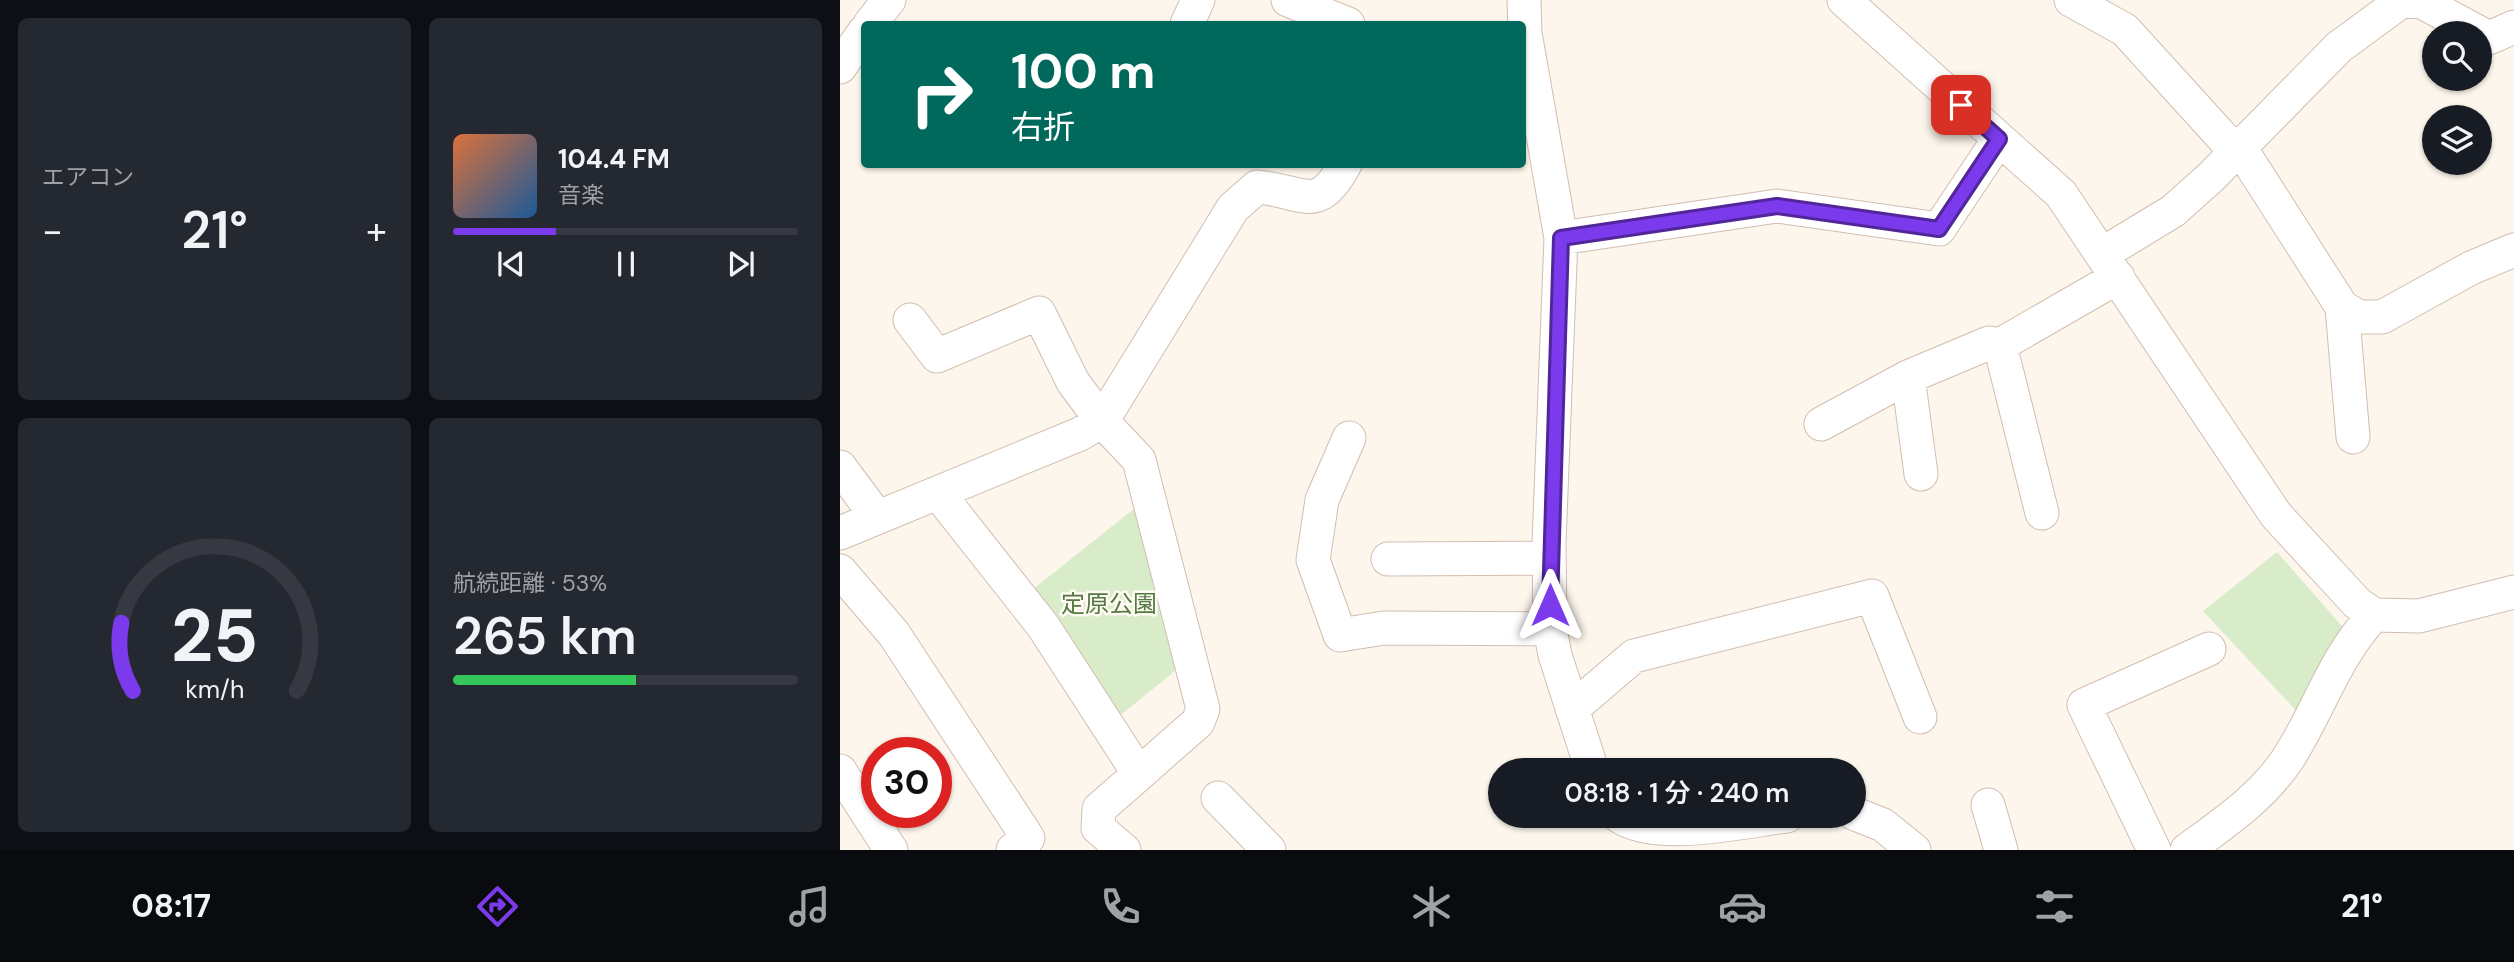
<!DOCTYPE html>
<html lang="ja">
<meta charset="utf-8">
<style>
body{margin:0;font-family:"DM Sans","Noto Sans JP",sans-serif;background:#242831;color:#f1f3f6;height:100vh;display:flex;flex-direction:column;font-size:26px;white-space:nowrap}
*{box-sizing:border-box;margin:0}
p{font-size:23px;color:#9ea1a6}
.icon{flex:none;width:38px;height:38px;fill:none;stroke:currentColor;stroke-width:2;stroke-linecap:round;stroke-linejoin:round}
.map{position:relative;flex:1;overflow:hidden}
.details{display:flex;flex-direction:column;gap:18px;padding:18px;background:#0d0f14;width:840px}
.details>*{flex:none}
.top-card{position:absolute;left:21px;top:21px;width:665px;height:147px;border-radius:7px;box-shadow:0 2px 5px #0004;background:#00695c;color:#fff;overflow:hidden}
.tools{position:absolute;left:1582px;top:21px;display:grid;gap:14px}
.tools a{display:grid;place-items:center;width:70px;height:70px;border-radius:50%;background:#171b24;box-shadow:0 2px 5px #0004;font-size:35px}
.speed{position:absolute;left:21px;top:737px;display:flex;gap:14px;font-size:35px;font-weight:700;text-align:center}
.speed>*{display:grid;place-content:center;width:91px;height:91px;border-radius:50%;background:#171b24;box-shadow:0 2px 5px #0004;line-height:1}
.speed .limit{border:10px solid #d22;background:#fff;color:#111}
.pin{position:absolute;display:grid;place-items:center;width:60px;height:60px;color:#fff;margin:-30px;border-radius:14px;box-shadow:0 4px 10px #0006}
.me{position:absolute;width:77px;margin:-38px;rotate:0deg;stroke-linejoin:round;filter:drop-shadow(0 0 5px #0008)}
.turn{display:flex;align-items:center;gap:24px;height:147px;padding:0 35px;font-size:32px}
.turn .icon{width:91px;height:91px;stroke-width:2.5}
.turn b{display:block;font-size:49px;line-height:60px}
.big{font-size:52px;font-weight:600;line-height:1.1}
.details .card{flex:1;display:flex;flex-direction:column;justify-content:center;gap:10px;min-width:0;padding:0 24px;border-radius:10px;background:#242831}
.details .dial{align-items:center;gap:0}
.dial svg{height:182px;overflow:visible;fill:none;stroke:#363941;stroke-width:7;stroke-linecap:round;text-anchor:middle}
.dial text{fill:#f1f3f6;stroke:none}
.song{display:flex;align-items:center;gap:21px}
.cover{width:84px;height:84px;border-radius:10px;background:linear-gradient(135deg,hsl(20 70% 55%),hsl(210 70% 35%))}
.played{height:7px;border-radius:4px;background:linear-gradient(90deg,#7c3aed 30%,#363941 30%)}
.keys{display:flex;justify-content:space-around;direction:ltr}
.heat{display:flex;justify-content:space-between;align-items:center;font-size:38px;direction:ltr}
.charge{height:10px;border-radius:5px;background:linear-gradient(90deg,#34c759 53%,#363941 0)}
.details .tiles{flex:1;display:grid;gap:18px;grid-template-columns:repeat(2,1fr)}
.trip{position:absolute;left:648px;top:758px;width:378px;height:70px;border-radius:35px;background:#171b24;box-shadow:0 2px 5px #0004;font-weight:600;line-height:70px;text-align:center}
.menu{display:flex;height:112px;justify-content:space-around;align-items:center;background:#090b0e;color:#9ea1a6}
.menu .icon{width:49px;height:49px}
.menu .current{color:#7c3aed}
.menu b{font-size:32px;color:#f1f3f6}
main{display:flex;flex:1;min-height:0}
.map>svg:first-child{display:block}
.green{fill:#d8ecc9}
.lines{fill:none;stroke-linecap:round;stroke-linejoin:round}
.minor-casing{stroke:#d1beb0;stroke-width:35}
.minor{stroke:#fff;stroke-width:33}
.route-casing{stroke:#51269a;stroke-width:18}
.route{stroke:#7c3aed;stroke-width:12}
.labels{text-anchor:middle;dominant-baseline:central;stroke-width:5;stroke-linejoin:round;paint-order:stroke}
.park-label{font-size:24px;fill:#537a41;stroke:#fffaf3}
</style>
<main>
<section class="details">
<div class="tiles">
<div class="card"><p>エアコン</p>
<div class="heat"><a>−</a><b class="big">21°</b><a>+</a></div>
</div>
<div class="card">
<div class="song"><i class="cover"></i><div><b>104.4 FM</b><p>音楽</p></div></div>
<div class="played"></div>
<div class="keys"><svg class="icon" aria-label="previous" viewBox="0 0 24 24"><path d="M18 5L8 12l10 7zM5 5v14"/></svg><svg class="icon" aria-label="pause" viewBox="0 0 24 24"><path d="M8 5v14M16 5v14"/></svg><svg class="icon" aria-label="next" viewBox="0 0 24 24"><path d="M6 5l10 7-10 7zM19 5v14"/></svg></div>
</div>
<div class="card dial"><svg viewBox="0 0 100 80">
<path d="M14 69A42 42 0 1 1 86 69"/>
<path d="M14 69A42 42 0 0 1 9 39" stroke="#7c3aed"/>
<text x="50" y="56" font-size="32" font-weight="700">25</text>
<text x="50" y="72" font-size="11">km/h</text>
</svg></div>
<div class="card"><p>航続距離 · 53%</p><b class="big">265 km</b><div class="charge"></div></div>
</div>
</section>
<div class="map">
<svg width="1674" height="850" viewBox="0 0 1674 850">
<rect width="100%" height="100%" fill="#fdf6ec"/>
<path class="green" d="M305,500l36,166 -65,53 -84,-129z
M1437,552l70,80 -45,85 -99,-106z"/>
<g class="lines">
<g class="minor-casing">
<path id="minor" d="M448,0l60,24
M684,0l1,33 36,205 -12,305 1,86 5,26 37,115
M1004,0l217,194 215,321 81,88 17,12 45,1 95,-24
M1231,0l54,30 100,110 14,6 103,161 17,10h23l89,-49 43,-18
M1563,0l19,2 67,36 25,-11
M30,24l19,-24
M347,24l11,-24
M0,67l24,-35
M721,238l216,-32 162,23 60,-90
M1262,254l71,-43 38,-34 128,-130 64,-47
M1502,307l11,130
M70,320l27,36 102,-43 34,69 29,39 37,39 64,249 -5,13 -59,52
M981,424l87,-47
M509,438l-27,62 -9,60 27,75 44,-7 166,1
M0,467l37,50
M1081,474l-13,-97 81,-34 11,2
M98,493l105,133 96,148 -40,35 -1,19 26,22
M1202,513l-42,-168 118,-68
M0,533l240,-99 22,-13 131,-213 24,-21c45,3 60,30 88,-23
M548,559l161,-1
M0,571l54,63 134,204 -15,12
M732,709l62,-53 238,-60 48,121
M0,771l51,79
M378,798l51,52
M1148,805l13,45
M1013,813l30,12 31,25
M779,816c37,26 125,5 168,0
M1314,850l-70,-145 125,-56
M1347,850c37,-27 77,-54 102,-93 30,-47 46,-101 85,-142"/>
</g>
<use href="#minor" class="minor"/>
</g>
<g class="lines">
<g class="route-casing">
<path id="route" d="M710,605l11,-367 216,-32 162,23 60,-90 -38,-34"/>
</g>
<use href="#route" class="route"/>
</g>
<g class="labels">
<g class="park-label">
<text x="269" y="603">定原公園</text>
</g>
</g>
</svg>
<div class="tools">
<a><svg class="icon" aria-label="search" viewBox="0 0 24 24"><circle cx="10" cy="10" r="6"/><path d="M15 15l6 6"/></svg></a>
<a><svg class="icon" aria-label="layers" viewBox="0 0 24 24"><path d="M12 4l9 5-9 5-9-5zM3 14l9 5 9-5"/></svg></a>
</div>
<div class="speed"><div class="limit">30</div></div>
<div class="pin" style="left:1121px;top:105px;background:#d93025"><svg class="icon" aria-label="arrive" viewBox="0 0 24 24"><path d="M6 21V4h12l-3 4 3 4H6"/></svg></div>
<svg class="me" style="left:710px;top:605px" viewBox="-20 -20 40 40"><path d="M0-17L14 15 0 8-14 15z" fill="#7c3aed" stroke="#fff" stroke-width="4"/></svg>
<div class="trip">08:18 · 1 分 · 240 m</div>
<div class="top-card">
<div class="turn"><svg class="icon" aria-label="right" viewBox="0 0 24 24"><path d="M7 20v-9h11M14 6l5 5-5 5"/></svg><div><b>100 m</b>右折</div></div>
</div>
</div>
</main>
<nav class="menu">
<b>08:17</b>
<svg class="icon current" aria-label="directions" viewBox="0 0 24 24"><path d="M12 3l9 9-9 9-9-9zM9 14v-3h6M13 9l2 2-2 2"/></svg>
<svg class="icon" aria-label="music" viewBox="0 0 24 24"><path d="M9 18V5l10-2v13"/><circle cx="6" cy="18" r="3"/><circle cx="16" cy="16" r="3"/></svg>
<svg class="icon" aria-label="phone" viewBox="0 0 24 24"><path d="M5 4h4l2 5-3 2q2 4 5 5l2-3 5 2v4C11 20 4 13 5 4z"/></svg>
<svg class="icon" aria-label="climate" viewBox="0 0 24 24"><path d="M12 3v18M4 7l16 10M4 17L20 7"/></svg>
<svg class="icon" aria-label="car" viewBox="0 0 24 24"><path d="M5 17H2v-5l4-1 3-4h7l3 4 3 1v5h-3M9 17h6M6 11h13"/><circle cx="7" cy="17" r="2"/><circle cx="17" cy="17" r="2"/></svg>
<svg class="icon" aria-label="filters" viewBox="0 0 24 24"><path d="M4 7h16M4 17h16"/><circle cx="9" cy="7" r="2"/><circle cx="15" cy="17" r="2"/></svg>
<b>21°</b>
</nav>
